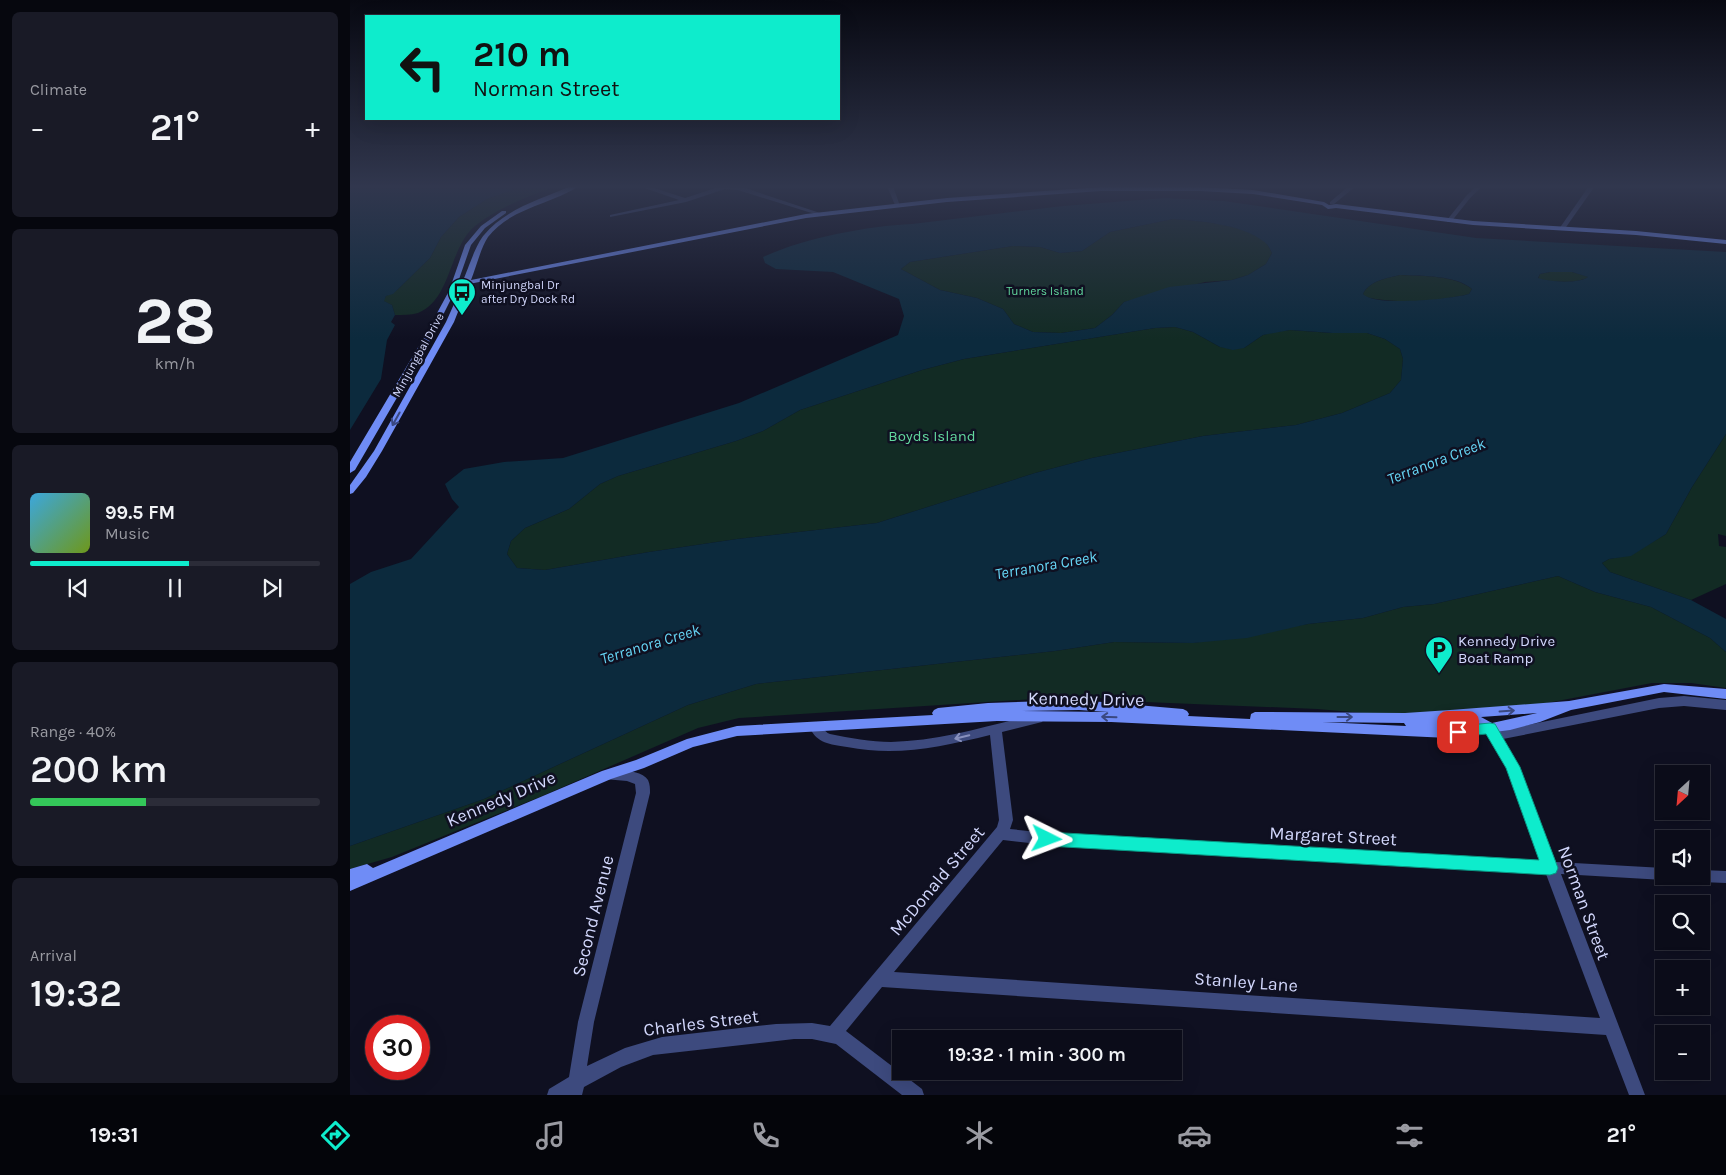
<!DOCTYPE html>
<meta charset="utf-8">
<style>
body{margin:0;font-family:Karla,sans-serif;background:#191a26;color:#f1f3f6;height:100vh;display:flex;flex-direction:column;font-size:19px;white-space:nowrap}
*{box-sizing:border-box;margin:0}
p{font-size:16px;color:#9a9ba2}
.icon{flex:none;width:28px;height:28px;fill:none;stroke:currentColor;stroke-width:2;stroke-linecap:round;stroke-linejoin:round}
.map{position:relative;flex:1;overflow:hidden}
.side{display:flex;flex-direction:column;gap:12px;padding:12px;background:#06070e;width:350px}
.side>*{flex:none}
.banner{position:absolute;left:15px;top:15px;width:475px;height:105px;border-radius:0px;box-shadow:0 5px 20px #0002,0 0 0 1px #2b2c38;background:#0eeccc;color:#111;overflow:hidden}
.needle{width:32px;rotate:206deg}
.tools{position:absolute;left:1305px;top:765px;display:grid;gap:10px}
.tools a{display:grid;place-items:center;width:55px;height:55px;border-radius:0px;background:#0b0c19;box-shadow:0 5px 20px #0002,0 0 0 1px #2b2c38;font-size:25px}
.speed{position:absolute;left:15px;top:1015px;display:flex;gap:10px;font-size:25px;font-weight:700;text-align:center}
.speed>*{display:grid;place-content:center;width:65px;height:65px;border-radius:50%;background:#0b0c19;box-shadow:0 5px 20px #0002,0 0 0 1px #2b2c38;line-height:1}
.speed .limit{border:8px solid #d22;background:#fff;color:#111}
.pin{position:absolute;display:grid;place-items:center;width:42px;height:42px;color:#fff;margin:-21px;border-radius:10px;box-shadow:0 2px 8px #0006}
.me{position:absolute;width:55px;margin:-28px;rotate:93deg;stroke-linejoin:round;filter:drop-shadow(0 0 4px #0008)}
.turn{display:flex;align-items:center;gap:18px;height:105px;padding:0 25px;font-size:22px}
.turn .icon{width:65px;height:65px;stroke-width:2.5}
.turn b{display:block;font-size:35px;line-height:42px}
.big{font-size:38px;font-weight:600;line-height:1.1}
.side .card{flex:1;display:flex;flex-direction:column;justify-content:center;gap:8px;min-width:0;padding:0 18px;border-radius:8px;background:#191a26}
.side .dial{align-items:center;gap:0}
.dial b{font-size:65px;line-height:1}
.song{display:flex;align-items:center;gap:15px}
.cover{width:60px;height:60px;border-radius:8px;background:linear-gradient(135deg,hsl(200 70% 55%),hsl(80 70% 35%))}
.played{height:5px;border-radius:2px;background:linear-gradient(90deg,#0eeccc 55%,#2b2c38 55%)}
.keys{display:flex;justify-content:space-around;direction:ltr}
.heat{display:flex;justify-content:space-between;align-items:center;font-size:28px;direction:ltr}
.charge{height:8px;border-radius:4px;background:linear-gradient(90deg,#34c759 40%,#2b2c38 0)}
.trip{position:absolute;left:542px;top:1030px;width:290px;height:50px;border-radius:0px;background:#0b0c19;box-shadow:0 5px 20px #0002,0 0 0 1px #2b2c38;font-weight:600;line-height:50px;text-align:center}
.menu{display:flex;height:80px;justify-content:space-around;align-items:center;background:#04050a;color:#9a9ba2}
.menu .icon{width:35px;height:35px}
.menu .on{color:#0eeccc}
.menu b{font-size:22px;color:#f1f3f6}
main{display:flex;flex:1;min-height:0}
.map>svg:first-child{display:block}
.green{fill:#122b24}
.water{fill:#0c2a3d;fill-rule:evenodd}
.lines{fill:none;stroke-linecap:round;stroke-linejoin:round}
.street{fill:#3d4a7e;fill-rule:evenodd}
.secondary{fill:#6f8cf6;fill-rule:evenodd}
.oneway{stroke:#3a4881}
.oneway2{stroke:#8890bd}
.route{fill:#0eeccc;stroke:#099985}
.labels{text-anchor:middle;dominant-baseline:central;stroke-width:5;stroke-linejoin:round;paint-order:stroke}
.far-poi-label{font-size:12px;fill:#d2d7fc;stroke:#0f1021;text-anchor:start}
.far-park-label{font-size:12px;fill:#62d89e;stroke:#0f1021}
.far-street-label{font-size:12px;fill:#d2d7fc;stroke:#0f1021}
.park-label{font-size:15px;fill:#62d89e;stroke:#0f1021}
.poi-label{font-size:15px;fill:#d2d7fc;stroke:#0f1021;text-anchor:start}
.water-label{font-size:16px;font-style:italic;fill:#66d6f6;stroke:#0f1021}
.near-street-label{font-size:18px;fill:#d2d7fc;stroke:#0f1021}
</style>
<main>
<section class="side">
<div class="card"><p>Climate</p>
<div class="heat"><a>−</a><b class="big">21°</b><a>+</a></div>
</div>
<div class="card dial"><b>28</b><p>km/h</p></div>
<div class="card">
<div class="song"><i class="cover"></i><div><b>99.5 FM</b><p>Music</p></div></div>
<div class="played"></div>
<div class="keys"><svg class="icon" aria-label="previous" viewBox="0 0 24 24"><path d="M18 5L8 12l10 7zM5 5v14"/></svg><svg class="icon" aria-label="pause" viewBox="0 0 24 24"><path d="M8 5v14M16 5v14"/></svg><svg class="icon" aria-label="next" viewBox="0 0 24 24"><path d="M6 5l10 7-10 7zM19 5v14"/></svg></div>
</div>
<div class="card"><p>Range · 40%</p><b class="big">200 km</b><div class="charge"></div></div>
<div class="card"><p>Arrival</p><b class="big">19:32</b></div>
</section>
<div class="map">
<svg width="1376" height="1095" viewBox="0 0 1376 1095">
<rect width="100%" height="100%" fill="#0f1021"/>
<path class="green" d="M173,186h34c-27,10 -59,21 -82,40 -27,23 -23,73 -57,87 -7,2 -16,2 -23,2l-3,-10 -9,-4 3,-5 11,-6 33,-32 11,-21 18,-20 28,-18z
M823,219c27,2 68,5 90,21 4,3 7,9 9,13l-6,11 -18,11 -16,5 -27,2 -81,20 -12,13 -17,13 -34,5 -28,-1 -19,-8 -11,-15 -26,-11 -37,-8 -39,-21 9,-7 103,-16 27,1 20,6 22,-2 28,-19z
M1200,272h22l17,5c-13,7 -37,5 -51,2l2,-5z
M1050,275c22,1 54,0 72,14l-3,5c-33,8 -71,10 -104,3l-2,-3c6,-13 24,-16 37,-19z
M825,327l18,5 27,15 24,1 19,-13 10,-3 17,-2 42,3h35l18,6 15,10 3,10 -2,21 -11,13 -48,20 -46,12 -93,11 -111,22 -57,15 -158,50 -140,16 -88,13 -104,18 -28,-2 -10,-14 4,-13 14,-13 44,-19 31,-25 18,-8 118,-35 27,-10 37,-21 122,-40 42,-11 191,-31z
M1376,434v102l-8,-2 1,12 7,1v37l-35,16 -81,-28 -8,-9 7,-4 22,-4 35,-21 26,-47z
M1208,576l37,16 56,15 59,31 16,14v36l-35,-5h-39l-126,24 -65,2 -48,5h-38l-58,-5 -172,-7 -46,-4 -14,3h-22l-13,-3 -311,20 -41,10 -156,68 -150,61 -42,12v-23l134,-47 204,-94 68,-21 299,-33 59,-9 79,1 115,-19 55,-6 40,-11 31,-3z"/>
<path class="water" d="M0,186h173l-36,13 -28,18 -18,20 -11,21 -37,36 -7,2 -2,5 8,4 3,10 -4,7 4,3 -8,15 -6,39 -31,51z
M815,198l59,3 252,37 250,14v182l-34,53 -26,47 -35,22 -22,3 -7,4 8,9 81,28 35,19v33l-16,-14 -59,-31 -56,-15 -37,-16 -124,28 -31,3 -40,11 -55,6 -61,14 -54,5 -79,-1 -59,9 -299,33 -68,21 -204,94 -134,47v-262l21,-12 40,-13 48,-52 -7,-8 -7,-15 19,-15 40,-7 59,-4 176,-55 159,-68 6,-19 -5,-17 -66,-27 -57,-3 -11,-6 -2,-6c41,-19 104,-31 149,-33l151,-18zM823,219c26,2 68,5 90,22 4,2 7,8 9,12l-6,11 -18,11 -16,5 -63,7 -45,15 -12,13 -17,13 -34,5 -28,-1 -19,-8 -11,-15 -26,-11 -37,-8 -39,-21 9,-7 103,-16 27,1 20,6 22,-2 28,-19zM1200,272h22l16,5c-10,7 -38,5 -50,1l2,-4zM1050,275c22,1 56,0 72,14l-3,5c-18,5 -95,13 -106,0 6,-13 24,-16 37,-19zM825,327l18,5 27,15 13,3 11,-2 19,-13 27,-5 42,3h35l18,6 15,10 3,10 -2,21 -11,13 -48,20 -46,12 -93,11 -111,22 -57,15 -158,50 -140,16 -88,13 -104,18 -28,-2 -10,-14 4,-13 14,-13 44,-19 31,-25 18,-8 118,-35 27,-10 37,-21 122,-40 42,-11 191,-31z"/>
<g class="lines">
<path class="street" d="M289,186h9l37,12 37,-12h17l84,28 -5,1 -80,-25 -13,-1 -39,13 -76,15v-2l69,-15z
M537,186h6l7,20 -5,-1z
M999,186h7l-22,18h-4v-2z
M1127,186h6l-12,11 -20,25h-4v-2l20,-25z
M1239,186h6l-31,44h-4l-1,-1z
M1334,696l42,4v10l-42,-4 -25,2 -156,31 16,28 37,95 108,6v8h6l-1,3 -5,1 -103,-6 84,221h-16l-23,-60 -724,-48 -36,44 76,58 2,6h-22l-66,-51 -24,-5h-18l-141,16 -32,12 -37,20 -2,8h-35l2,-6 20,-12 9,-55 58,-229 -1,-9 -8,-3 -23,-2 -1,-4 1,-4c11,-3 38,-1 44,9 2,4 2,9 2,13l-56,229 -7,44 38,-18 37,-11 114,-13 36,-1 18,3 167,-199 2,-7 -9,-85c-49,12 -93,22 -143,12 -18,-3 -29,-3 -38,-20l2,-3c10,-4 11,7 19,10 20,4 41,8 61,8 50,-1 99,-17 147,-28l4,2 2,3 -2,3 -40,10 11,88 -3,9 37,4 494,28 -34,-93 -23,-40 2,-3 4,-2 4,2 4,6 161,-33zM653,840l44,5 499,29 54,144 -706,-46z
M1351,870l25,1v12l-25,-1 -5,-1 -2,-5h7z"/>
<path class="secondary" d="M221,186h8c-29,19 -69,22 -91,51 -7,10 -12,31 -17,43l335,-66 141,-16 154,-11h99l53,3 71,12 5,3 7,-1 137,17 163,10 90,9v4l-90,-9 -163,-10 -137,-17 -8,1 -6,-4 -69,-11 -53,-3h-99l-154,11 -141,16 -337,66 -15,38 -72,129 -16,26 -13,16 -3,1v-9l24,-34 72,-129 16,-36 -5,1 -26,52 -76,131 -5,3v-11l73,-123 26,-48 16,-46 16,-19 21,-15h4v2l-21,15 -14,17 -13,37 5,-1c5,-12 13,-37 21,-46 21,-26 57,-36 87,-49z
M1314,684l62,5v10l-62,-7 -93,18 -31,12 -30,8 -62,8 -337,-16 -114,-1 -260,15 -44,11 -49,21 -33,11 -261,112v-22l17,-5 6,4 229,-97 34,-11 51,-21 50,-13 196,-11 -1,-2 2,-3 4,-2 50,-5 91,-3 104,9 4,2 2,3 -1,2 62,3 1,-5 4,-2 150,1 45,-3 119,-9zM729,710l30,2 -87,-1zM1187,713l-45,10 -11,-6zM972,722l82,1 2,3z"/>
</g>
<defs><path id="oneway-shaft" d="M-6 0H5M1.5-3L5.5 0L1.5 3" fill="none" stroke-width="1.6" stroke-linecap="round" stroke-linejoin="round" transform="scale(1.25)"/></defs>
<g class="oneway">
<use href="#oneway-shaft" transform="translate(46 419) rotate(119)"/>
<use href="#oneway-shaft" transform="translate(1157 711) rotate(-4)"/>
<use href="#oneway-shaft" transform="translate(759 717) rotate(-178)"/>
<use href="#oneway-shaft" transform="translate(995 717)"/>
</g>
<use class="oneway2" href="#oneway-shaft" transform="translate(612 737) rotate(167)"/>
<linearGradient id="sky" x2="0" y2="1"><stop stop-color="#080912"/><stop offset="0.55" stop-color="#31374e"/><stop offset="1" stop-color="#31374e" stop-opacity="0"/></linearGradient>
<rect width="1376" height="339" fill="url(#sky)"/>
<path class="route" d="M1140,723l5,1 25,43 38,101 -2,5 -6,2 -503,-29 -6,-2 -2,-5 2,-5 6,-2 492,28 -33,-92 -20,-34 -28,3 -4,-1 -3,-4 3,-4 4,-2z"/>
<defs>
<g id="bus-pin" transform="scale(1.4375)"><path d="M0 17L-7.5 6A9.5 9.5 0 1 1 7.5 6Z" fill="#0eeccc" stroke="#0f1021"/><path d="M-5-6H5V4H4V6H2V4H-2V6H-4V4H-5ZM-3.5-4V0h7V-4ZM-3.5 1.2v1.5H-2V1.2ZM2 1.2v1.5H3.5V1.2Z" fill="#111"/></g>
<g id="parking-pin" transform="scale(1.4375)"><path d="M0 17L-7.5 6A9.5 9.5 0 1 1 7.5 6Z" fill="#0eeccc" stroke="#0f1021"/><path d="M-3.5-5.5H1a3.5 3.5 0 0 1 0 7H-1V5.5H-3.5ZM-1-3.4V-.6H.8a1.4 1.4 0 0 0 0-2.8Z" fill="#111"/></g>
</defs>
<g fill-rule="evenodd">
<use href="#bus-pin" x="112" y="292"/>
<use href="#parking-pin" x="1089" y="650"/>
</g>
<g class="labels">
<g class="far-poi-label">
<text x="131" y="285">Minjungbal Dr<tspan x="131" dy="14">after Dry Dock Rd</tspan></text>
</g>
<g class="far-park-label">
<text x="695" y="291">Turners Island</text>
</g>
<g class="far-street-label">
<text transform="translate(68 355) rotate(-61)">Minjungbal Drive</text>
</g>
<g class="park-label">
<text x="582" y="436">Boyds Island</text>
</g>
<g class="poi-label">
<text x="1108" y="641">Kennedy Drive<tspan x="1108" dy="17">Boat Ramp</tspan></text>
</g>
<g class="water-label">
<text transform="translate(1086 461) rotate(-21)">Terranora Creek</text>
<text transform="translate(696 565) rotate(-10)">Terranora Creek</text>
<text transform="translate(300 644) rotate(-17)">Terranora Creek</text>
</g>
<g class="near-street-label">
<text transform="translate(736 699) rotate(1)">Kennedy Drive</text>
<text transform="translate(151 799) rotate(-23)">Kennedy Drive</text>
<text transform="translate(983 836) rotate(3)">Margaret Street</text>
<text transform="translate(587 881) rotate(-50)">McDonald Street</text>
<text transform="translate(1234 903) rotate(70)">Norman Street</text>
<text transform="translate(243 916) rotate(-76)">Second Avenue</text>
<text transform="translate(896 982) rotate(4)">Stanley Lane</text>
<text transform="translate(351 1023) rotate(-7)">Charles Street</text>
</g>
</g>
</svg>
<div class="tools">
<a><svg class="needle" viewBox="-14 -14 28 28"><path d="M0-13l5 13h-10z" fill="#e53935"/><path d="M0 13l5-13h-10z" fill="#9a9ba2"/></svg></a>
<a><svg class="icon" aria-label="sound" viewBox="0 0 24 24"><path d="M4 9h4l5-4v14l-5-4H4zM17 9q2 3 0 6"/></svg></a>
<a><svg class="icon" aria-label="search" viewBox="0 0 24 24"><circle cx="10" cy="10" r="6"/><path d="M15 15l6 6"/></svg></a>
<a>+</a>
<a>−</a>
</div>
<div class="speed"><div class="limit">30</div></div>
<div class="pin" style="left:1108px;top:732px;background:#d93025"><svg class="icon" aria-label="arrive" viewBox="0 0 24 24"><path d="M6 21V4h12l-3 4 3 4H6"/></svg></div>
<svg class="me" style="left:697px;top:839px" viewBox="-20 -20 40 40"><path d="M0-17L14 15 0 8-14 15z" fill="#0eeccc" stroke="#fff" stroke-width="4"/></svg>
<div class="trip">19:32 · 1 min · 300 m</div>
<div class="banner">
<div class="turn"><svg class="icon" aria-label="left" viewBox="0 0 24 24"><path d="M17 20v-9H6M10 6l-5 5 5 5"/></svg><div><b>210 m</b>Norman Street</div></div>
</div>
</div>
</main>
<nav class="menu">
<b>19:31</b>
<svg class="icon on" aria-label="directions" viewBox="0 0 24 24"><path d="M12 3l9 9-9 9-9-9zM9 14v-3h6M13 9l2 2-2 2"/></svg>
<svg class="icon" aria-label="music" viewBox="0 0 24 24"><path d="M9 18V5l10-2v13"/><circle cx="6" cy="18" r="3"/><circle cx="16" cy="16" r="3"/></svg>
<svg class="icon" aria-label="phone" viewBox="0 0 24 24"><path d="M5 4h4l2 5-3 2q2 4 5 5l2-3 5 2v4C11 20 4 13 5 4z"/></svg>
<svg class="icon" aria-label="climate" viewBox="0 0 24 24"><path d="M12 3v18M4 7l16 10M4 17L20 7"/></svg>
<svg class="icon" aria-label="car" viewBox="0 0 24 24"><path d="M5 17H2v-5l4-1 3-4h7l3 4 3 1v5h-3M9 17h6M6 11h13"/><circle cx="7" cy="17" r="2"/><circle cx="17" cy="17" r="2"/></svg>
<svg class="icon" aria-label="filters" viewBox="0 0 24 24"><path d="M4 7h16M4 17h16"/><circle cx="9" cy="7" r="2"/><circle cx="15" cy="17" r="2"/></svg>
<b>21°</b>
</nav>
